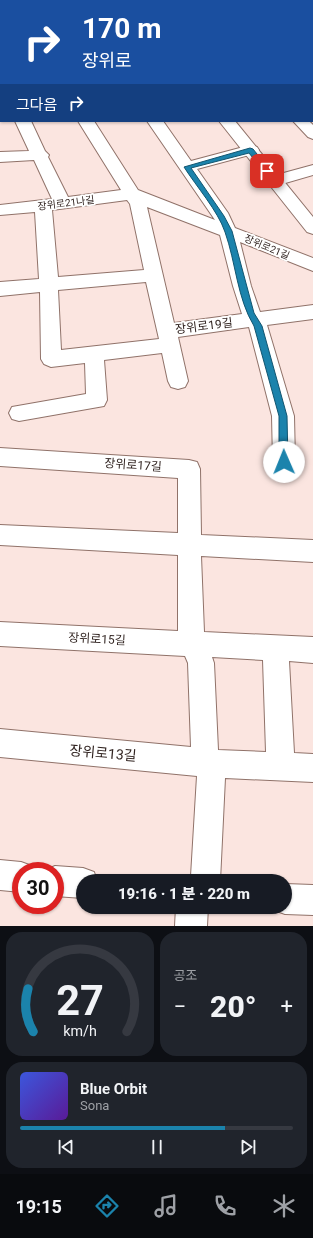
<!DOCTYPE html>
<html lang="ko">
<meta charset="utf-8">
<style>
body{margin:0;font-family:Roboto,"Noto Sans KR",sans-serif;background:#20242c;color:#f1f3f6;height:100vh;display:flex;flex-direction:column;font-size:15px;white-space:nowrap}
*{box-sizing:border-box;margin:0}
p{font-size:13px;color:#9ea1a6}
.icon{flex:none;width:22px;height:22px;fill:none;stroke:currentColor;stroke-width:2;stroke-linecap:round;stroke-linejoin:round}
.map{position:relative;height:926px;overflow:hidden}
.drawer{display:flex;flex-direction:column;gap:6px;padding:6px;background:#0d0f14;flex:1}
.drawer>*{flex:none}
.guide{position:absolute;left:0px;top:0px;width:313px;height:122px;box-shadow:0 1px 3px #0004;background:#1a4fa0;color:#fff;overflow:hidden}
.speed{position:absolute;left:12px;top:862px;display:flex;gap:8px;font-size:20px;font-weight:700;text-align:center}
.speed>*{display:grid;place-content:center;width:52px;height:52px;border-radius:50%;background:#171b24;box-shadow:0 1px 3px #0004;line-height:1}
.speed .limit{border:6px solid #d22;background:#fff;color:#111}
.pin{position:absolute;display:grid;place-items:center;width:34px;height:34px;color:#fff;margin:-17px;border-radius:8px;box-shadow:0 2px 6px #0006}
.me{position:absolute;width:44px;margin:-22px;rotate:359deg;stroke-linejoin:round;filter:drop-shadow(0 0 3px #0008)}
.turn{display:flex;align-items:center;gap:14px;height:84px;padding:0 16px;font-size:18px}
.turn .icon{width:52px;height:52px;stroke-width:2.5}
.turn b{display:block;font-size:28px;line-height:34px}
.then{display:flex;align-items:center;height:38px;padding:0 16px;background:#0003;gap:8px;font-size:15px}
.big{font-size:30px;font-weight:800;line-height:1.1}
.drawer .tile{flex:1;display:flex;flex-direction:column;justify-content:center;gap:6px;min-width:0;padding:0 14px;border-radius:16px;background:#20242c}
.drawer .dial{align-items:center;gap:0}
.dial svg{height:104px;overflow:visible;fill:none;stroke:#363941;stroke-width:7;stroke-linecap:round;text-anchor:middle}
.dial text{fill:#f1f3f6;stroke:none}
.song{display:flex;align-items:center;gap:12px}
.cover{width:48px;height:48px;border-radius:6px;background:linear-gradient(135deg,hsl(230 70% 55%),hsl(270 70% 35%))}
.played{height:4px;border-radius:2px;background:linear-gradient(90deg,#1b83ac 75%,#363941 75%)}
.keys{display:flex;justify-content:space-around;direction:ltr}
.heat{display:flex;justify-content:space-between;align-items:center;font-size:22px;direction:ltr}
.drawer .tiles{flex:1;display:grid;gap:6px;grid-template-columns:1fr 1fr}
.tile:last-child{grid-column:span 2}
.trip{position:absolute;left:76px;top:874px;width:216px;height:40px;border-radius:20px;background:#171b24;box-shadow:0 1px 3px #0004;font-weight:800;line-height:40px;text-align:center}
.menu{display:flex;height:64px;justify-content:space-around;align-items:center;background:#090b0e;color:#9ea1a6}
.menu .icon{width:28px;height:28px}
.menu .active{color:#1b83ac}
.menu b{font-size:18px;color:#f1f3f6}
.map>svg:first-child{display:block}
.lines{fill:none;stroke-linecap:round;stroke-linejoin:round}
.minor-casing{stroke:#907269;stroke-width:2}
.tertiary-casing{stroke:#907269;stroke-width:2}
.minor{fill:#fff;fill-rule:evenodd}
.tertiary{fill:#fff;fill-rule:evenodd}
.route{fill:#1b83ac;stroke:#125570}
.labels{text-anchor:middle;dominant-baseline:central;stroke-width:3.5;stroke-linejoin:round;paint-order:stroke}
.far-street-label{font-size:10px;fill:#312421;stroke:#fff}
.street-label{font-size:12px;fill:#312421;stroke:#fff}
.near-street-label{font-size:14px;fill:#312421;stroke:#fff}
</style>
<div class="map">
<svg width="313" height="926" viewBox="0 0 313 926">
<rect width="100%" height="100%" fill="#fbe5e0"/>
<g class="lines">
<g class="minor-casing">
<path id="minor" d="M12,0h13v1h-13z
M65,0h12v1h-12z
M186,0h13v1h-13z
M239,0h13v1h-13z
M275,0h17l-17,1z
M312,6h1v9h-1z
M0,28h1v8h-1z
M0,48h1v9h-1z
M312,63h1v9h-1z
M0,80h1v9h-1z
M0,106h1v8h-1z
M15,121h16l14,30 4,4 -1,2 20,40 53,-7 -43,-69h16l44,69 77,30 -68,-99h16l28,40 60,-16 6,2 2,3 -2,3 -60,16 31,44 7,15 78,30v13l-73,-29 11,44 9,26 53,-7v14l-46,6 27,91 1,45 -3,6 -8,3 -8,-3 -3,-6 -1,-45 -23,-89 -71,10 10,44 -3,6 -7,2 -7,-2 -3,-6 -6,-28 -58,7 3,40 -3,6 -85,15 -7,-2 -3,-6 3,-6 74,-13 -1,-31 -34,4 -7,-3 -3,-5 -1,-67 -40,4v-14l39,-3 -4,-67 -35,3v-10l52,-6 -18,-39 -34,2v-10l29,-1zM127,200l3,4 14,66 -86,7 -6,-67zM147,207l73,28 13,51 9,28 -68,9zM146,282l13,57 -98,11 -3,-60z
M293,121h16l4,4v14l-5,-2z
M313,165v10l-38,11 -6,-1 -2,-4 2,-4z
M0,448l189,12 8,2 3,7 1,66 112,5v22l-112,-6 3,76 109,5v26l-24,-2 5,92 19,1v28l-88,-4 -5,103h-31l2,-5 6,-100 -197,-19v-28l191,18 -3,-84 -3,-7 -185,-10v-24l178,9v-76l-178,-10v-20l178,8v-55l-178,-12zM212,657l51,3 3,92 -48,-2 -4,-87z
M0,860l21,2 11,4 2,5h-13v21l-21,-2z
M55,866l28,2 11,4 3,9h-14v17l-28,-2v-25h-11z
M285,884l28,1v30l-28,-1 -11,-4 -1,-3h12z
M176,907h32l-1,19h-32z"/>
</g>
<g class="tertiary-casing">
<path id="tertiary" d="M126,0h13v1h-13z
M219,121h16l78,96v17l-6,-2z"/>
</g>
<use href="#minor" class="minor"/>
<use href="#tertiary" class="tertiary"/>
</g>
<path class="route" d="M250,148l3,1 16,20v3h-5l-15,-19 -58,15 33,48 8,15 22,82 8,13 25,90 1,46 -1,2h-6l-2,-2v-46l-25,-90c-17,-28 -18,-63 -29,-94 -7,-21 -29,-46 -41,-65z"/>
<g class="labels">
<g class="far-street-label">
<text transform="translate(66 203) rotate(-7)">장위로21나길</text>
<text transform="translate(267 247) rotate(23)">장위로21길</text>
</g>
<g class="street-label">
<text transform="translate(204 326) rotate(-7)">장위로19길</text>
<text transform="translate(133 465) rotate(4)">장위로17길</text>
<text transform="translate(97 639) rotate(3)">장위로15길</text>
</g>
<g class="near-street-label">
<text transform="translate(103 753) rotate(5)">장위로13길</text>
</g>
</g>
</svg>
<div class="speed"><div class="limit">30</div></div>
<div class="pin" style="left:267px;top:171px;background:#d93025"><svg class="icon" aria-label="arrive" viewBox="0 0 24 24"><path d="M6 21V4h12l-3 4 3 4H6"/></svg></div>
<svg class="me" style="left:284px;top:462px" viewBox="-20 -20 40 40"><circle r="19" fill="#fff"/><path d="M0-13L10 11 0 6-10 11z" fill="#1b83ac"/></svg>
<div class="trip">19:16 · 1 분 · 220 m</div>
<div class="guide">
<div class="turn"><svg class="icon" aria-label="right" viewBox="0 0 24 24"><path d="M7 20v-9h11M14 6l5 5-5 5"/></svg><div><b>170 m</b>장위로</div></div>
<div class="then">그다음<svg class="icon" aria-label="right" viewBox="0 0 24 24"><path d="M7 20v-9h11M14 6l5 5-5 5"/></svg></div>
</div>
</div>
<section class="drawer">
<div class="tiles">
<div class="tile dial"><svg viewBox="0 0 100 80">
<path d="M14 69A42 42 0 1 1 86 69"/>
<path d="M14 69A42 42 0 0 1 10 36" stroke="#1b83ac"/>
<text x="50" y="56" font-size="32" font-weight="700">27</text>
<text x="50" y="72" font-size="11">km/h</text>
</svg></div>
<div class="tile"><p>공조</p>
<div class="heat"><a>−</a><b class="big">20°</b><a>+</a></div>
</div>
<div class="tile">
<div class="song"><i class="cover"></i><div><b>Blue Orbit</b><p>Sona</p></div></div>
<div class="played"></div>
<div class="keys"><svg class="icon" aria-label="previous" viewBox="0 0 24 24"><path d="M18 5L8 12l10 7zM5 5v14"/></svg><svg class="icon" aria-label="pause" viewBox="0 0 24 24"><path d="M8 5v14M16 5v14"/></svg><svg class="icon" aria-label="next" viewBox="0 0 24 24"><path d="M6 5l10 7-10 7zM19 5v14"/></svg></div>
</div>
</div>
</section>
<nav class="menu">
<b>19:15</b>
<svg class="icon active" aria-label="directions" viewBox="0 0 24 24"><path d="M12 3l9 9-9 9-9-9zM9 14v-3h6M13 9l2 2-2 2"/></svg>
<svg class="icon" aria-label="music" viewBox="0 0 24 24"><path d="M9 18V5l10-2v13"/><circle cx="6" cy="18" r="3"/><circle cx="16" cy="16" r="3"/></svg>
<svg class="icon" aria-label="phone" viewBox="0 0 24 24"><path d="M5 4h4l2 5-3 2q2 4 5 5l2-3 5 2v4C11 20 4 13 5 4z"/></svg>
<svg class="icon" aria-label="climate" viewBox="0 0 24 24"><path d="M12 3v18M4 7l16 10M4 17L20 7"/></svg>
</nav>
